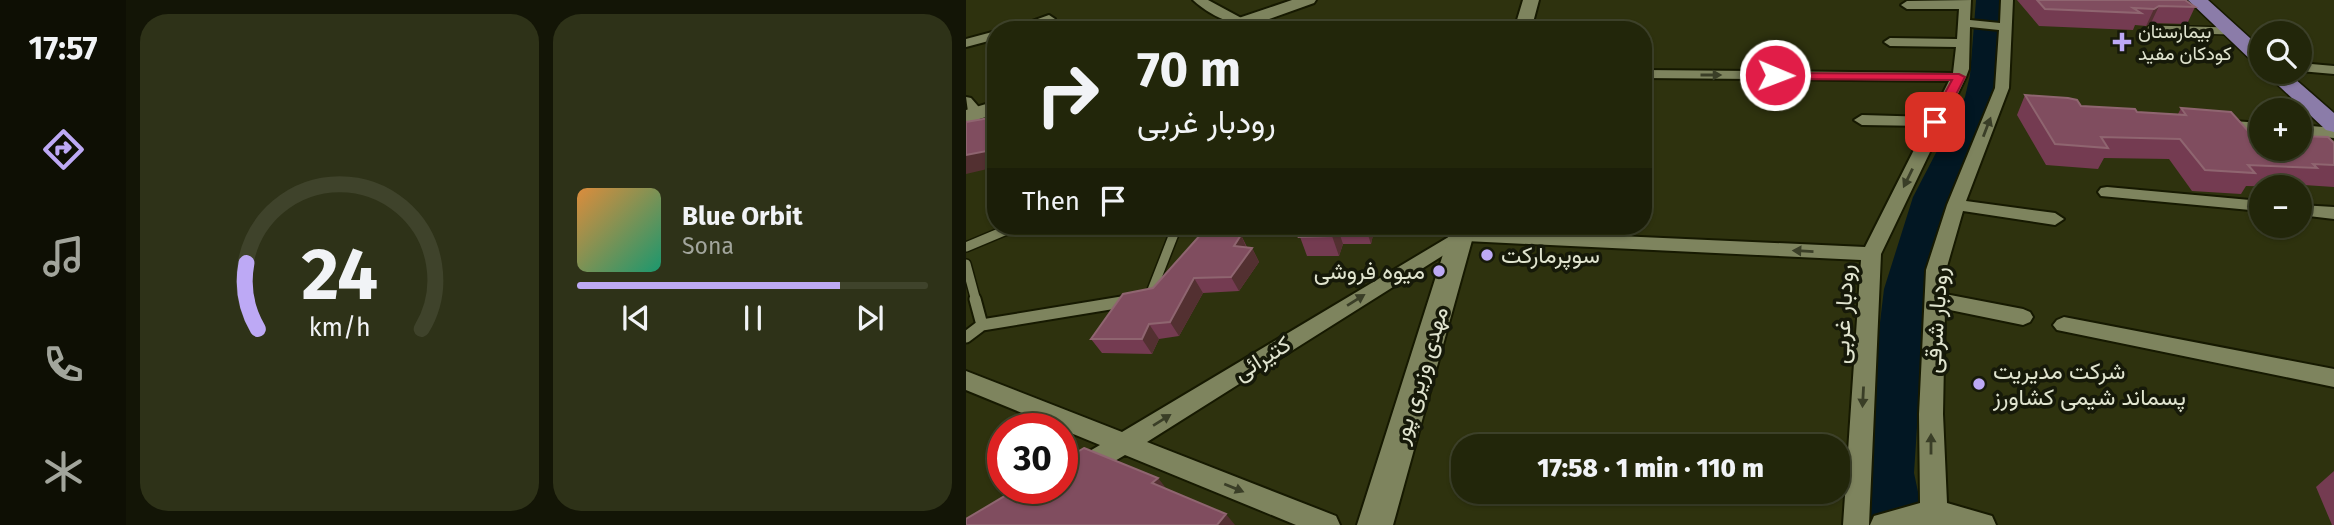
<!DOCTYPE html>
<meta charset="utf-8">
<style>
body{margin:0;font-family:"Fira Sans",Vazirmatn,sans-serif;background:#2e3218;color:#f1f3f6;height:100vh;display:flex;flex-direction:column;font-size:26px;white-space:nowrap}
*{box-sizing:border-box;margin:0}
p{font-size:23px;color:#a2a59c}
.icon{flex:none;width:38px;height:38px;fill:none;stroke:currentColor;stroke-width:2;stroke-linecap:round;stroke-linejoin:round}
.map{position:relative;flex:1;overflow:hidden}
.panel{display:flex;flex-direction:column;gap:14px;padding:14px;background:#131506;width:840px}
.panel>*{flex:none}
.guide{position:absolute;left:21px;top:21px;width:665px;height:214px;border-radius:28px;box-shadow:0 2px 5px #0004,0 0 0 2px #3f432b;background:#22260a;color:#f1f3f6;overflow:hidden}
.buttons{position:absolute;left:1283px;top:21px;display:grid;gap:14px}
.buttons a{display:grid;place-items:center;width:63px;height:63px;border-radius:50%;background:#22260a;box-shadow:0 2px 5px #0004,0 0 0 2px #3f432b;font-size:35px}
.speed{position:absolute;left:21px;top:413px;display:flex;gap:14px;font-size:35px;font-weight:700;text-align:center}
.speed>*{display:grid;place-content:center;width:91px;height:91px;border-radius:50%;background:#22260a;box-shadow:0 2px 5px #0004,0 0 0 2px #3f432b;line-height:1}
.speed .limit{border:10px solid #d22;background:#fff;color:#111}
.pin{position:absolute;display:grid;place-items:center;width:60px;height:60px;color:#fff;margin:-30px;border-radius:14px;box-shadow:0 4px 10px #0006}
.me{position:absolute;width:77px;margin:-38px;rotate:91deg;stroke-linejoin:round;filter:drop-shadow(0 0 5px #0008)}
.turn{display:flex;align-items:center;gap:24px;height:147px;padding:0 35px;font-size:32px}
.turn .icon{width:91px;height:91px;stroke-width:2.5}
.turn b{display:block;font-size:49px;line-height:60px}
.then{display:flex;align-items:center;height:66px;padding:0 35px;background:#0003;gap:14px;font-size:26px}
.panel .tile{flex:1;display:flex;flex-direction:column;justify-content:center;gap:10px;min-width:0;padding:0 24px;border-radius:28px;background:#2e3218}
.panel .dial{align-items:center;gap:0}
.dial svg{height:182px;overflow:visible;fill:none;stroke:#3f432b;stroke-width:7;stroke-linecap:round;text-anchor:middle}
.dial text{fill:#f1f3f6;stroke:none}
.song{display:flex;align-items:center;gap:21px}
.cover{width:84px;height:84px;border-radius:10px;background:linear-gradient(135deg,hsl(30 70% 55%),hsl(160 70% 35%))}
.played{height:7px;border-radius:4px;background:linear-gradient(90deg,#bda9f5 75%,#3f432b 75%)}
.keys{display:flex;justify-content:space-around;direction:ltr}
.panel .tiles{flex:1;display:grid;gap:14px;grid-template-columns:repeat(2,1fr)}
.trip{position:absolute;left:485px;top:434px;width:399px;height:70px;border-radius:28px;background:#22260a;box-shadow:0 2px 5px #0004,0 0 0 2px #3f432b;font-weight:800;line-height:70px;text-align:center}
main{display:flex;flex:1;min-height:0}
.tab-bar{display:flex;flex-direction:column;width:126px;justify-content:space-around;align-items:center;background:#0e0f04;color:#a2a59c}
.tab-bar .icon{width:49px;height:49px}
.tab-bar .active{color:#bda9f5}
.tab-bar b{font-size:32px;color:#f1f3f6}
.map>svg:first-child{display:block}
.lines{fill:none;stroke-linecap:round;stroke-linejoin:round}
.river{fill:#021723;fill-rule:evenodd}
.lane-far2-casing{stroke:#161901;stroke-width:10}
.lane-far1-casing{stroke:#161901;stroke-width:12}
.lane-casing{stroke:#161901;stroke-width:15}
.street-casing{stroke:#161901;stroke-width:4}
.secondary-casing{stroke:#161901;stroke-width:4}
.primary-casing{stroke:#161901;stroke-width:3}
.lane-far2{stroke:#7e845e;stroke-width:7}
.lane-far1{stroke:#7e845e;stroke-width:9}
.lane{stroke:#7e845e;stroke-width:11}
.street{fill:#7e845e;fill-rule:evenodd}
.secondary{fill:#7e845e;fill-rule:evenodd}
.primary{fill:#8b7ca9;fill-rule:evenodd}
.wall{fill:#743b51}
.shaded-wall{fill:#533031}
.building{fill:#804d5f;stroke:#8f6570;stroke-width:2}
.oneway{fill:#3a3e27}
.route{fill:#e11d48;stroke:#92132f;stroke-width:2}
.poi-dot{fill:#bda9f5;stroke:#161909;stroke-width:2.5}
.labels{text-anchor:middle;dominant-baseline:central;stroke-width:7;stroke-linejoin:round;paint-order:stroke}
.far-poi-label{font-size:19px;fill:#e0e4cf;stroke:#161909;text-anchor:start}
.poi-label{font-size:23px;fill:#e0e4cf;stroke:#161909;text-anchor:start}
.street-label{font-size:23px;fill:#e0e4cf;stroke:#161909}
</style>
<main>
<nav class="tab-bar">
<b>17:57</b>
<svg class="icon active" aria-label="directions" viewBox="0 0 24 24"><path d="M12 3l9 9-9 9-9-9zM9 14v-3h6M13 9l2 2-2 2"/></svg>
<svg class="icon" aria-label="music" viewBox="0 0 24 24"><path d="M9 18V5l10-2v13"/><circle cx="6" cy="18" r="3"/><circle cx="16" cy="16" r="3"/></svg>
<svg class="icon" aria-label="phone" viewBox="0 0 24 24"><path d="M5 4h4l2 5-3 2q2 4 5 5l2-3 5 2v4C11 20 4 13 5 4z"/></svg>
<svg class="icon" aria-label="climate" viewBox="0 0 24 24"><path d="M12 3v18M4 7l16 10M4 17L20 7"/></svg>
</nav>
<section class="panel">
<div class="tiles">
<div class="tile dial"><svg viewBox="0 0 100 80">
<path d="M14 69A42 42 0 1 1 86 69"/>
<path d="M14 69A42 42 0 0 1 9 40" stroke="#bda9f5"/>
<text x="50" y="56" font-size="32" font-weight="700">24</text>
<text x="50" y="72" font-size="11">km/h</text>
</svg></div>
<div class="tile">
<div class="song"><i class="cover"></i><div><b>Blue Orbit</b><p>Sona</p></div></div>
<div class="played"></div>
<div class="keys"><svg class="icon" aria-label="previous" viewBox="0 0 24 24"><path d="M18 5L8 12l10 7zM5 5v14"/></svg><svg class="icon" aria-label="pause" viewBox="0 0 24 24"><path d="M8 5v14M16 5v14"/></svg><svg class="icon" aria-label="next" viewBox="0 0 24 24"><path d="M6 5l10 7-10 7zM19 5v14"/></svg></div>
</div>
</div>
</section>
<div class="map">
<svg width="1368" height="525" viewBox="0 0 1368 525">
<rect width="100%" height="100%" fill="#2e320e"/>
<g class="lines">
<path class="river" d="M1010,0h24v75l-5,22 -46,100 -23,92 -12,184 11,52h-56l-7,-52 22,-184 29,-92 52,-100 5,-22z"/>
<g class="lane-far2-casing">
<path id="lane-far2" d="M1185,29l80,2"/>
</g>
<g class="lane-far1-casing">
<path id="lane-far1" d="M0,247l50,-21
M0,264l10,37
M180,298h3l28,-72"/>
</g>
<g class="lane-casing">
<path id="lane" d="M9,299l7,26
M0,337l16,-12 146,-24"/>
</g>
<g class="street-casing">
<path id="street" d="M227,0h15l37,20 38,10c-33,0 -65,-7 -90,-30z
M1005,0l-1,20 30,3 1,-23h12l-4,88 -43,113 89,12 9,6 -9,6 -92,-14 -17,59 -1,24 78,15 7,3 3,5 -3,5 -7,3 -78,-16 -2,105 4,89 45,13 4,9h-126l4,-9 46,-13 -1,-89 7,-144 21,-65 48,-117 4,-58 -29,-3 -1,42 -3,8 -85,177 -12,271h-26l18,-265 -395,-19 -319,201 189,74 4,9h-44l-171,-70 -63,37 -9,-4h9v-21l38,-22 -134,-55v-19l156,61 340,-203 403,18 61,-121 -64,-1 -8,-5 8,-5 69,2 18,-36 -306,-3v-8l310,3 3,-26 -66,-1 -6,-4 6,-4 67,1 2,-30h-52l-6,-4 6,-4z
M83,15l6,4 -2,3 -26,8h-20z
M30,31v8l-30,8v-8z
M1334,63l34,3v8l-34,-3z
M0,97l5,1 13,15 -13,12 -5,2 2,-15z
M1254,120l41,3v10l-46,-5 -3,-3z
M1334,125l34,3v10l-34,-3z
M1141,187l154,14v10l-160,-15 -3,-4 3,-4z
M1334,205l34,2v12l-34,-4z
M1098,317l270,52v18l-277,-57 -4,-5 4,-5z"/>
</g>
<g class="secondary-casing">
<path id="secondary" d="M326,0h24l-2,3 -76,27h-25l2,-4z
M557,0h16l-8,30h-17z
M30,101v13l-30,9v-13z
M486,226h24l-83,299h-36z"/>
</g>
<g class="primary-casing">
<path id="primary" d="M1222,0h20l53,48v17l-7,-2z
M1298,72h23l47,41v19l-8,-2z"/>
</g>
<use href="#lane-far2" class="lane-far2"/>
<use href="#lane-far1" class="lane-far1"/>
<use href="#lane" class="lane"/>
<use href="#street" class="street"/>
<use href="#secondary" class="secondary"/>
<use href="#primary" class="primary"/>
</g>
<path class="wall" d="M1051,0h168l10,7 -8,17 -36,-1 -5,3 -11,-1 -2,5 -94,-4z
M1059,95l56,11 56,6 41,2 3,-6 69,25 84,10v44l-30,-2 -2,4h-2v-2l-54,-1 -5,8 -49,-3 -23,-32 -65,-1 -6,11 -52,-4 -29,-50z
M330,226h79l-4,18h-28l-4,12h-32z
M275,235l6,12 5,1 7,14 -20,29 -36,2 -24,43 -20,3 -7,15 -50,-1 -11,-14 62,-51z
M1368,471v54h-2l-16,-38z"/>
<path class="shaded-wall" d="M1193,6l-8,17 -5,3 8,-17z
M29,117l1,50 -30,7v-19z
M370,226h1l6,18 -4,12 -7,-20z
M399,226h10l-4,18z
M275,235l6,14 -13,-3z
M286,248l7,14 -20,29 -8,-14z
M228,278l9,15 -24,43 -9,-14z
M183,324l10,15 -7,15 -10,-15z
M192,478l19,24 -25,-19z
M260,514l9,11h-18z"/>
<path class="building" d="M1071,0h148l10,7 -36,-1 -5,3 -21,-1 8,5 -96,-4z
M1059,95l43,3 9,2 4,6 54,3 2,3 49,3 -5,-7 50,4 19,21 11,1v15h39v-13l28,1 6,6v22l-21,-1 4,4 -69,-3 7,8 -50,-3 -25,-31 -79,-2 7,11 -53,-4z
M29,117l-8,34 -21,4v-33z
M338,226h32l-4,10 -33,1z
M236,233l39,2 -7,11 18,2 -21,29 -37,1 -24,44 -21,2 -7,15h-51l32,-45 30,-6z
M118,448l74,30 -6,5 74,31 -9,11h-251v-6l52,-31h44v-27z"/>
<defs><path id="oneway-solid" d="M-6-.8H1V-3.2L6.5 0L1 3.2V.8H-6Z" transform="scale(1.75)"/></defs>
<g class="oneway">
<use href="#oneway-solid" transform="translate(745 75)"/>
<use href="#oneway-solid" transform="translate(1021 127) rotate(-69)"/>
<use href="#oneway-solid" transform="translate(942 178) rotate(116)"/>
<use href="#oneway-solid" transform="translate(837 251) rotate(-177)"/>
<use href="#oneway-solid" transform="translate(390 300) rotate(-32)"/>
<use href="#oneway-solid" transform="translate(897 397) rotate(93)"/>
<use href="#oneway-solid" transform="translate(196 420) rotate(-32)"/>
<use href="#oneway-solid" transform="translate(965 444) rotate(-90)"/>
<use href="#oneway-solid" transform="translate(268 488) rotate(22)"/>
</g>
<path class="route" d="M805,73l188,1 6,3 -23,45 -7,3 -6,-3 23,-42 -177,-1 -4,-1z"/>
<g class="poi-dot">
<path d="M1152.5 31.5h7v7h7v7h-7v7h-7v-7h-7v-7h7z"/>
<circle cx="521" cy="255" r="7"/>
<circle cx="473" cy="271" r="7"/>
<circle cx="1013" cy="384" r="7"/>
</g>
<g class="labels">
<g class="far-poi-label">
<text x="1172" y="31">بیمارستان<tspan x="1172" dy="22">کودکان مفید</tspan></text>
</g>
<g class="poi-label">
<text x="535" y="255">سوپرمارکت</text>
<text x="459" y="271" text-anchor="end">میوه فروشى</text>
<text x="1027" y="371">شرکت مدیریت<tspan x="1027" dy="26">پسماند شیمی کشاورز</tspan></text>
</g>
<g class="street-label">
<text transform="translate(877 314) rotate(-87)">رودبار غربی</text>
<text transform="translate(970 320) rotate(-86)">رودبار شرقی</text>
<text transform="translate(296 358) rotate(-32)">کتیرائی</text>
<text transform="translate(454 375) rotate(-73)">مهدی وزیری پور</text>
</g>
</g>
</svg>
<div class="buttons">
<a><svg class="icon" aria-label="search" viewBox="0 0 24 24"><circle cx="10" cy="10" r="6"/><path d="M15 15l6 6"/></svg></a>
<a>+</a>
<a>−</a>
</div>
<div class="speed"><div class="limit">30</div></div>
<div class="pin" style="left:969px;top:122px;background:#d93025"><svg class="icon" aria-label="arrive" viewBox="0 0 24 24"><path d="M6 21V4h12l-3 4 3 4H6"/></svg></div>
<svg class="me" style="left:809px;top:75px" viewBox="-20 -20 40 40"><circle r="17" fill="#e11d48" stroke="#fff" stroke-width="3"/><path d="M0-11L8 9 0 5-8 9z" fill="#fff"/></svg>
<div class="trip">17:58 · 1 min · 110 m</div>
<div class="guide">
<div class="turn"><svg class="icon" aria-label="right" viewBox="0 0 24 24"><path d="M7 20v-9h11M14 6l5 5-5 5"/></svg><div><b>70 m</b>رودبار غربی</div></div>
<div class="then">Then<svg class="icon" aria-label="arrive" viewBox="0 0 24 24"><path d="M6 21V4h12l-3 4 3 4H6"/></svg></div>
</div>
</div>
</main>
